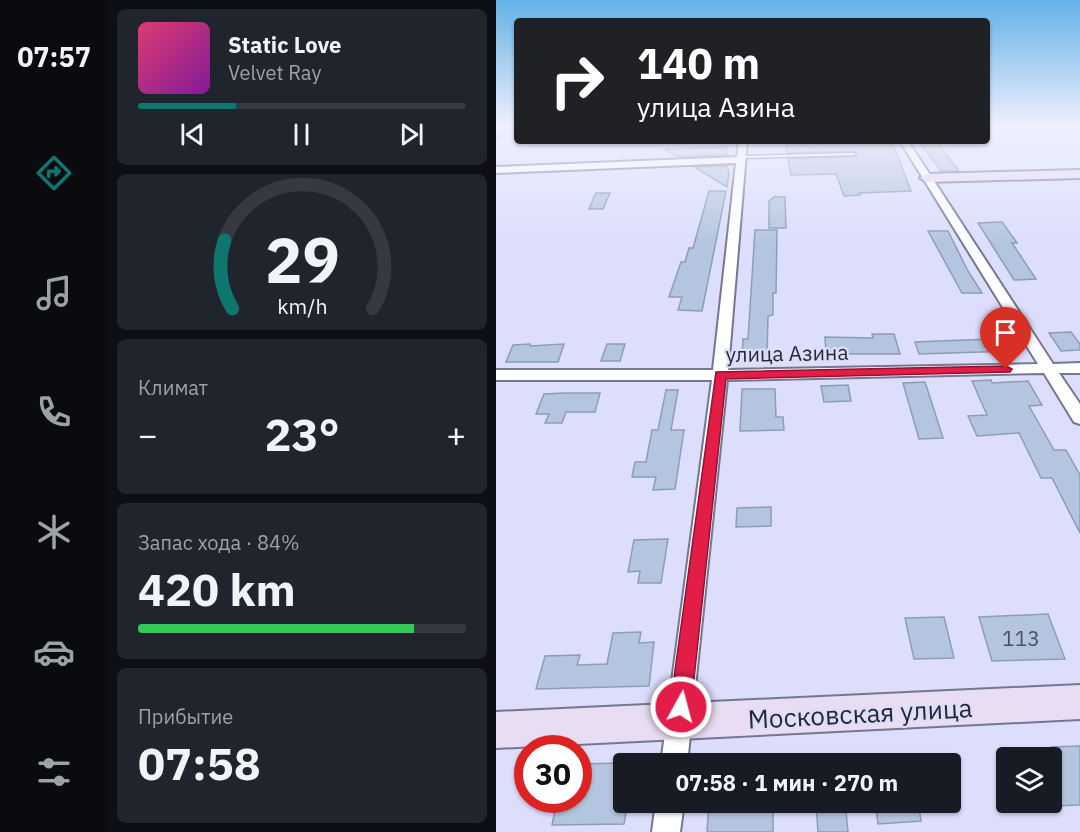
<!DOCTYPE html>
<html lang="ru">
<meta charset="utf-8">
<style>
body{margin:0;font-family:"IBM Plex Sans",sans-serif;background:#20242c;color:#f1f3f6;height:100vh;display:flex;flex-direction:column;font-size:22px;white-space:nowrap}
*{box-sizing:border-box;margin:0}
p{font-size:20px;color:#9ea1a6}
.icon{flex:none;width:33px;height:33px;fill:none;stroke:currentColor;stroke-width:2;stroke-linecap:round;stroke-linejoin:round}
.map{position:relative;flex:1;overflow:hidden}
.sheet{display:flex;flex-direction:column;gap:9px;padding:9px;background:#0d0f14;width:388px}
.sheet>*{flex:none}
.banner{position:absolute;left:18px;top:18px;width:476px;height:126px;border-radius:6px;box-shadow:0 2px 4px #0004;background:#202124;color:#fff;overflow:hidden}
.tools{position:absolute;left:500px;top:747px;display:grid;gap:12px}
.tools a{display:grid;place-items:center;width:66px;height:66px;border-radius:6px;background:#171b24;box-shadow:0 2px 4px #0004;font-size:30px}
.speed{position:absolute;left:18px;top:735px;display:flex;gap:12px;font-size:30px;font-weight:700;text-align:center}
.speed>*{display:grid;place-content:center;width:78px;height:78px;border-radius:50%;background:#171b24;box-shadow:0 2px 4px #0004;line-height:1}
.speed .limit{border:9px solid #d22;background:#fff;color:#111}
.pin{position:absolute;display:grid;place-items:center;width:51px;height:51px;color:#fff;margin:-62px -26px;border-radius:50% 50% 50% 0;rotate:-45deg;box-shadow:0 0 6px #0007}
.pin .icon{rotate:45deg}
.me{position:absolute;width:66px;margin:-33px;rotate:7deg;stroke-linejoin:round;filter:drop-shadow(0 0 4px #0008)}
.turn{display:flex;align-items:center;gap:21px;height:126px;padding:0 24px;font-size:27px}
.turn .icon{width:78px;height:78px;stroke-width:2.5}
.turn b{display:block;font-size:42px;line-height:51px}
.big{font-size:45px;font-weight:700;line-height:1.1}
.sheet .widget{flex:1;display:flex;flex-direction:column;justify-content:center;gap:9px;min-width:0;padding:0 21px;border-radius:9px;background:#20242c}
.sheet .dial{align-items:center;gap:0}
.dial svg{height:156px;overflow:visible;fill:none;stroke:#363941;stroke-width:7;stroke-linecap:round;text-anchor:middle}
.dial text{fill:#f1f3f6;stroke:none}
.song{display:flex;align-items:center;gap:18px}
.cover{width:72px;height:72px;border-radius:9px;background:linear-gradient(135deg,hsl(340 70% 55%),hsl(290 70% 35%))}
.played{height:6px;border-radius:3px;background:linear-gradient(90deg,#0f766e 30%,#363941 30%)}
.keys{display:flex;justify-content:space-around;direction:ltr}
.heat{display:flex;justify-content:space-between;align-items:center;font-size:33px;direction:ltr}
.charge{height:9px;border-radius:4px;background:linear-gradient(90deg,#34c759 84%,#363941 0)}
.trip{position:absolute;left:117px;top:753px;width:348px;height:60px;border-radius:6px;background:#171b24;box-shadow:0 2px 4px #0004;font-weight:700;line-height:60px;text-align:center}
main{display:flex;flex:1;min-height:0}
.dock{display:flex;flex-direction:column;width:108px;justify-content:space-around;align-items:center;background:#090b0e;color:#9ea1a6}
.dock .icon{width:42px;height:42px}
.dock .active{color:#0f766e}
.dock b{font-size:27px;color:#f1f3f6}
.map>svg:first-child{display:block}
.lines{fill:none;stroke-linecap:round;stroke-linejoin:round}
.stream{stroke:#3caee3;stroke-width:3}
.building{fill:#b4c6df;stroke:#8c9db6;stroke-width:1.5}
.lane-casing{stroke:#757792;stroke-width:3}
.street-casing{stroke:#757792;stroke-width:4}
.secondary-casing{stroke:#757792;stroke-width:4}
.lane{fill:#fff;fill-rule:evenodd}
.street{fill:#fff;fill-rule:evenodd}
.secondary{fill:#e8ddf2;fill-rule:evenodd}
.route{fill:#e11d48;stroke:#92132f;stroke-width:1.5}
.labels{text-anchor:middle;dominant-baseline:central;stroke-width:4.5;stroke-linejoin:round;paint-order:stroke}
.street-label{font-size:21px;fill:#282834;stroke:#dcdefc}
.near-number-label{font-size:21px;fill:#4b505f}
.near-street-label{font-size:26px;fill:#282834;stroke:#dcdefc}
</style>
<main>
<nav class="dock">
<b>07:57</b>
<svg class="icon active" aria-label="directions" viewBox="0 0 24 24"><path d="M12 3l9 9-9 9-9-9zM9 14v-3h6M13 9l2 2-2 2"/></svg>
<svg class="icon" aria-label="music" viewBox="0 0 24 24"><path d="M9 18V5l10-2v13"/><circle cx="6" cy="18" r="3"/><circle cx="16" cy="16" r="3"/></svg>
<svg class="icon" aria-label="phone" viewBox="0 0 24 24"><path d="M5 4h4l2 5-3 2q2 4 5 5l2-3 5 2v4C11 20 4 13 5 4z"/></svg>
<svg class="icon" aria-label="climate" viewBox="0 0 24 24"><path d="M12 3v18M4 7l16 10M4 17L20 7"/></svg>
<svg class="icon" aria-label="car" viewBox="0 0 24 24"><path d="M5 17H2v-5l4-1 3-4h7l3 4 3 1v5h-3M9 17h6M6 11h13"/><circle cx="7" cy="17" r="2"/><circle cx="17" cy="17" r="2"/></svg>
<svg class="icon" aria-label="filters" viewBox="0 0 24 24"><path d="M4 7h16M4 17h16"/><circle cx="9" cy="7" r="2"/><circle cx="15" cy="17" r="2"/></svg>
</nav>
<section class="sheet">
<div class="widget">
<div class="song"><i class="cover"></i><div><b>Static Love</b><p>Velvet Ray</p></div></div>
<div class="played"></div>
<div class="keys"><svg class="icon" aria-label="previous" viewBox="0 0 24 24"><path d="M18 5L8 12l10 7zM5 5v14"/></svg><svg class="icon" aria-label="pause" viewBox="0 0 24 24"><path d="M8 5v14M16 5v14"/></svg><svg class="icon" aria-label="next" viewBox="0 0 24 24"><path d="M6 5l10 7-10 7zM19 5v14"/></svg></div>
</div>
<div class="widget dial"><svg viewBox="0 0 100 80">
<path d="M14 69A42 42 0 1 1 86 69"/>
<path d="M14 69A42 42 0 0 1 10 34" stroke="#0f766e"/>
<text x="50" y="56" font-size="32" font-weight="700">29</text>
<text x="50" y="72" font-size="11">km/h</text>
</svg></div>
<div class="widget"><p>Климат</p>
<div class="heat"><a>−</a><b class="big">23°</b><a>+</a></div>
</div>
<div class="widget"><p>Запас хода · 84%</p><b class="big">420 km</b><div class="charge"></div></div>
<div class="widget"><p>Прибытие</p><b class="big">07:58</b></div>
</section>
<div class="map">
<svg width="584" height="832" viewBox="0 0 584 832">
<rect width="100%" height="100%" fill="#dcdefc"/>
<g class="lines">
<path class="stream" d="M0,139l20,-12"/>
</g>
<path class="building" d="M423,141h17l23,30h-18z
M351,144h46l18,47 -52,2 1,2 -16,1 -8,-22 -45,1 -3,-16 67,-2 2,-3 -4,-3 -66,2 -1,-8z
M231,147v8l-49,2 -14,-8z
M231,166l2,7 -2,14 -33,-20z
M213,191h17l-24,120 -24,-1 4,-13h-13l12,-35h4l4,-14h4z
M100,193h14l-7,16h-14z
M278,197h11l1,31h-17v-27z
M506,222l15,21h-5l24,36 -22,1 -36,-57z
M259,230h22l-1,63h-3v22l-5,1 -1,42h-25l1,-19h5z
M432,231h20l20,40 14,22h-20z
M505,329l12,22 -94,3 -4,-12 75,-3 -5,-9z
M575,332l9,12v6l-19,1 -12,-18z
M376,334h22l6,20h-74l-1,-17 48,1z
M34,344v2l34,-2 -6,18h-52l7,-17z
M111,344h18l-5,17h-19z
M495,380l1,3 36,-2 14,24 -13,1 25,44h12l14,25v58l-28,-55h-11l-22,-45 -42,3 -9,-20 19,-1 -15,-34z
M429,382l11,34 7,22 -24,1 -16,-56z
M352,385l3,16 -27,1 -3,-16z
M246,389h33l1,28h7l1,13 -44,1z
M170,390h12l-7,40h13l-9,59 -22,1 3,-13h-24l3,-15h11l6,-32h6z
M69,393h35l-5,19h-29l-4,11h-17l4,-9h-13l8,-20z
M275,507v19l-35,1 1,-19z
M172,539l-7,44h-23l2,-12 -12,1 6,-32z
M552,614l17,45 -73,2 -13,-44z
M448,617l10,41 -40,1 -9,-41z
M145,632l-2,11 15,-1 -5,44 -113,3 9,-33 35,-1 -3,10 30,-1 6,-31z
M584,746v59l-29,1v-59z
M128,763v39h4l-4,22 -72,1 5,-25h21v-36z
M213,802h64v30h-66z
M320,802h29l3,30h-30z
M379,802h43l3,19 -43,3z"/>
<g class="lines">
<g class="lane-casing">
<path id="lane" d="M357,153l2,1v1l-114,3 -2,-1 2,-1z"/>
</g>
<g class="street-casing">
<path id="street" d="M577,127h7v4z
M243,141h8l-19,229 310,-6 -138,-223h8l145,223 27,-1v10h-21l21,31v20l-6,-2 -30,-49 -317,7 -40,384h-26l51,-384h-216v-10h217l23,-207 -240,10v-6l241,-10z
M160,802h28l-4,30h-28z"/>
</g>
<g class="secondary-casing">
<path id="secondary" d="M584,170v8l-153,4 -7,-4 7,-4z
M584,685v34l-584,29v-36z"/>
</g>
<use href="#lane" class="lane"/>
<use href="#street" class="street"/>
<use href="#secondary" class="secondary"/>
</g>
<linearGradient id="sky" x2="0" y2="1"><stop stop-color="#63b2e6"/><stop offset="0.52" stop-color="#eff0fe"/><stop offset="1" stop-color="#eff0fe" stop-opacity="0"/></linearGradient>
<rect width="584" height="244" fill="url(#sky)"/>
<path class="route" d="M510,366l6,3 -2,3 -284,7 -35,328 -3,7 -7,3 -8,-3 -3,-7 46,-335z"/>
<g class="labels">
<g class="street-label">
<text transform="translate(291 353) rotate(-1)">улица Азина</text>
</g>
<g class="near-number-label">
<text x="525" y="638">113</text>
</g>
<g class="near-street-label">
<text transform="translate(364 713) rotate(-3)">Московская улица</text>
</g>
</g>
</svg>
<div class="tools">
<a><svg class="icon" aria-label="layers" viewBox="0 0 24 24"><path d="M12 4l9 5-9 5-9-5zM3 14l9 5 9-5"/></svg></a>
</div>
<div class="speed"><div class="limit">30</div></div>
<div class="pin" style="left:510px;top:369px;background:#d93025"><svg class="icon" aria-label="arrive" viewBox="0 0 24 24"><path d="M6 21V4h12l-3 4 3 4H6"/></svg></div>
<svg class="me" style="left:185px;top:707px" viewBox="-20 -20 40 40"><circle r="17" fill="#e11d48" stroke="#fff" stroke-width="3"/><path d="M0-11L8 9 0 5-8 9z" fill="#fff"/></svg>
<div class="trip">07:58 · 1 мин · 270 m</div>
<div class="banner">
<div class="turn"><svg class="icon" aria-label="right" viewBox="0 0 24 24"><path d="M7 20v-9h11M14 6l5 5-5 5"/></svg><div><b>140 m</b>улица Азина</div></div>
</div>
</div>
</main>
